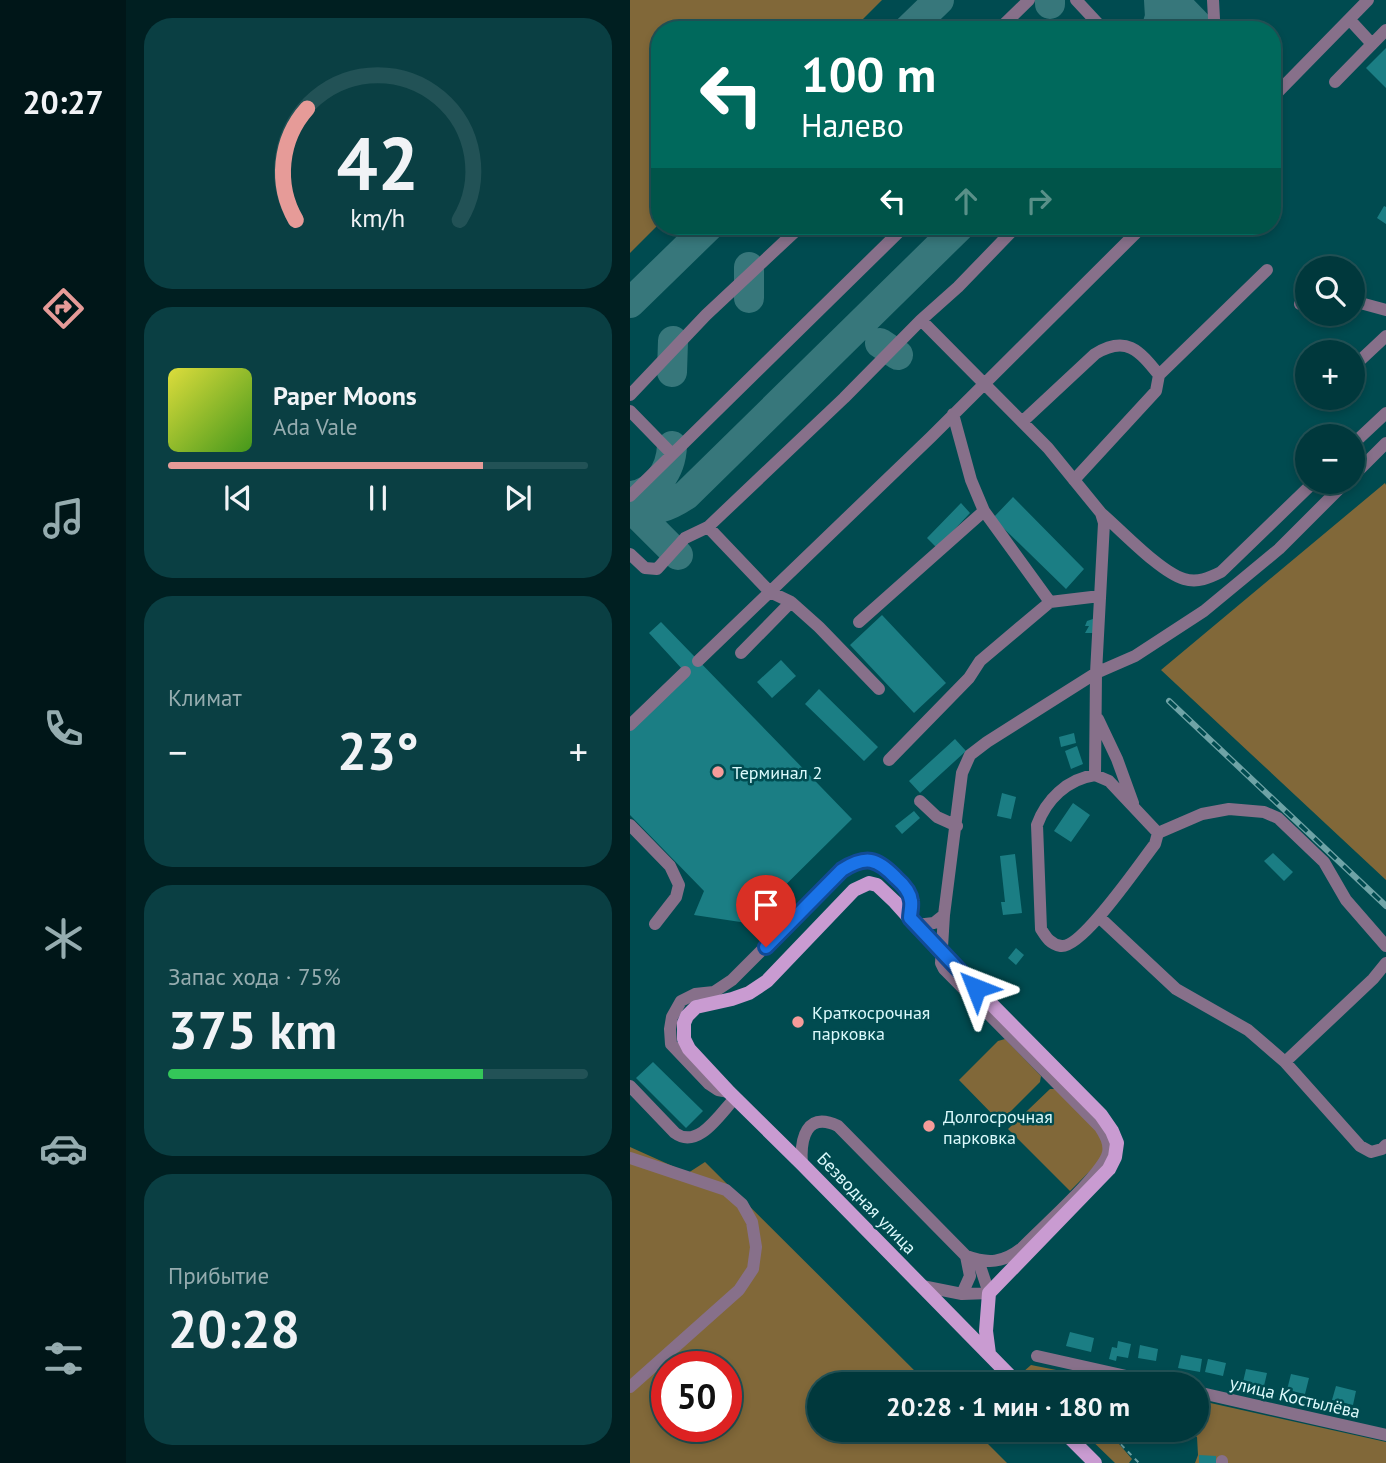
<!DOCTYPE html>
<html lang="ru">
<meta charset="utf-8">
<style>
body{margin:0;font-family:"PT Sans",sans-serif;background:#0a3f43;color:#f1f3f6;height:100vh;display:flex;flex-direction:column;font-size:26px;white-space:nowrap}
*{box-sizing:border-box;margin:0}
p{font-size:23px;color:#95acaf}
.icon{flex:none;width:38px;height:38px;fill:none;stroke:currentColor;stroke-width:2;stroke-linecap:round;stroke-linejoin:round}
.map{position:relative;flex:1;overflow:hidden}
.side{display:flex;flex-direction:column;gap:18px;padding:18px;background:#001f21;width:504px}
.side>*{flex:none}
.banner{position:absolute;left:21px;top:21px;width:630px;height:214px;border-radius:28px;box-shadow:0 4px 10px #0003,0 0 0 2px #225256;background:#00695c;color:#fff;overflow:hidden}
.buttons{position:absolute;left:665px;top:256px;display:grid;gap:14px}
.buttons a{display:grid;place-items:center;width:70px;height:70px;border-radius:50%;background:#00383c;box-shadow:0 4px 10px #0003,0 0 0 2px #225256;font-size:35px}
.speed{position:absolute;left:21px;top:1351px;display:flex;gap:14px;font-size:35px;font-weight:700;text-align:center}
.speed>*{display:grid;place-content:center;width:91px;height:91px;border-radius:50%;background:#00383c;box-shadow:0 4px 10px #0003,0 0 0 2px #225256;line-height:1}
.speed .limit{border:10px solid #d22;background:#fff;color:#111}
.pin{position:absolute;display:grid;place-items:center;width:60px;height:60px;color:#fff;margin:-72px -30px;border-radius:50% 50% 50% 0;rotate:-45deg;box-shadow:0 0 7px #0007}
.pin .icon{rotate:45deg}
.me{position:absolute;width:77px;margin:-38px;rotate:315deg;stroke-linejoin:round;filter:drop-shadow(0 0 5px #0008)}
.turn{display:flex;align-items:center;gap:24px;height:147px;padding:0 35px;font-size:32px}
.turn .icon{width:91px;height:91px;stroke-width:2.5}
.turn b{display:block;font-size:49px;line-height:60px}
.lanes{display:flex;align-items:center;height:66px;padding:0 35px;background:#0003;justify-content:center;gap:35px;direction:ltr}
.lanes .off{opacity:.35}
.big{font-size:52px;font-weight:700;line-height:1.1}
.side .card{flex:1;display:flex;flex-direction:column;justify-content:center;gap:10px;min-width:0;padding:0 24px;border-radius:28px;background:#0a3f43}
.side .dial{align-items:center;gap:0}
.dial svg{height:182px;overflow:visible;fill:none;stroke:#225256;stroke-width:7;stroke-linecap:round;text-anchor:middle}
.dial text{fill:#f1f3f6;stroke:none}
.song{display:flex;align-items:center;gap:21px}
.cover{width:84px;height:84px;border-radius:10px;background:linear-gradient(135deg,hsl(60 70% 55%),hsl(100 70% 35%))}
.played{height:7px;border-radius:4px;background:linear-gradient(90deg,#e69b98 75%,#225256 75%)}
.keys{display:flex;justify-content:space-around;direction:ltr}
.heat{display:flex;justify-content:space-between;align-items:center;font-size:38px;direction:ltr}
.charge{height:10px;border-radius:5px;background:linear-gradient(90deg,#34c759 75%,#225256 0)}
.trip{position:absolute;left:177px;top:1372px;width:402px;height:70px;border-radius:35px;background:#00383c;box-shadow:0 4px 10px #0003,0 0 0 2px #225256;font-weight:700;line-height:70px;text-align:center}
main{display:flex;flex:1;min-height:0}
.dock{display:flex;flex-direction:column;width:126px;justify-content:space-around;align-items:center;background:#001618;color:#95acaf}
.dock .icon{width:49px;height:49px}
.dock .selected{color:#e69b98}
.dock b{font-size:32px;color:#f1f3f6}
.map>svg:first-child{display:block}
.green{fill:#816839;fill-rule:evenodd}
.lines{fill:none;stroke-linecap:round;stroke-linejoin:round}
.taxiway{stroke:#37777b;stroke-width:30}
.building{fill:#1b7e84}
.path{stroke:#699fa3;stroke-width:2;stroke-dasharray:5 5;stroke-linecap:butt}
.minor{stroke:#87708a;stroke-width:12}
.major{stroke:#c99bd1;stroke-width:14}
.rail-casing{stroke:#6ea3a6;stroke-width:6}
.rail{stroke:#004b50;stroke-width:3.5;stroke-dasharray:10;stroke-linecap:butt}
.route-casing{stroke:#114b97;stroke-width:18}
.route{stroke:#1a73e8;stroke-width:12}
.poi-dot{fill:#f59b99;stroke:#004b50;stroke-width:2.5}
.labels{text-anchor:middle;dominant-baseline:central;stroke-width:5;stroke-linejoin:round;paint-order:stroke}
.poi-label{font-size:18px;fill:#dbfafc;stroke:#004b50;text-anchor:start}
.street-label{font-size:18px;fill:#dbfafc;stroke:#004b50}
</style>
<main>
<nav class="dock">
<b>20:27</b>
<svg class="icon selected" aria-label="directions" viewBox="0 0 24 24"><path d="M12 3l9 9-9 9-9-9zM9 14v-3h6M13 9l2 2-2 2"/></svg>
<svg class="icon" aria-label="music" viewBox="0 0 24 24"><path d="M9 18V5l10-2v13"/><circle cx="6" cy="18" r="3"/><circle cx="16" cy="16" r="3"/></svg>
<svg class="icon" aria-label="phone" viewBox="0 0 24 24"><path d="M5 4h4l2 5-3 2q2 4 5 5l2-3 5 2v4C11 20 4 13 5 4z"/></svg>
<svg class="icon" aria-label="climate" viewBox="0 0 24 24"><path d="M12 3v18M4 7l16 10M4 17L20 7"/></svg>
<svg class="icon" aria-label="car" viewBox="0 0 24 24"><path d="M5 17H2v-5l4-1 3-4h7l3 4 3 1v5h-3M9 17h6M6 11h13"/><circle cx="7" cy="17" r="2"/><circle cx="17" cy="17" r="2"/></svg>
<svg class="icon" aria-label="filters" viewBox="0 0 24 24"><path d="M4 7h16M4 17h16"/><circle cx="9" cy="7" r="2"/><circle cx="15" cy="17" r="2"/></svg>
</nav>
<section class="side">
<div class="card dial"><svg viewBox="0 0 100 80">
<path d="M14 69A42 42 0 1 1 86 69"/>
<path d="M14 69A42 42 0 0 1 19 20" stroke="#e69b98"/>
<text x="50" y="56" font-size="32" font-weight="700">42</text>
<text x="50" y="72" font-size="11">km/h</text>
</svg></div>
<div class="card">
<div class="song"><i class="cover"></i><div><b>Paper Moons</b><p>Ada Vale</p></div></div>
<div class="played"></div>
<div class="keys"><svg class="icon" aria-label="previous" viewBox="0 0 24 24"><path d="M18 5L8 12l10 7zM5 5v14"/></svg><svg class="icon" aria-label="pause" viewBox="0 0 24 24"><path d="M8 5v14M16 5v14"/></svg><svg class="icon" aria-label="next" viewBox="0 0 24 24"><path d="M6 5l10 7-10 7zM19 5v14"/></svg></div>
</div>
<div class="card"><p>Климат</p>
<div class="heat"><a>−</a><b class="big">23°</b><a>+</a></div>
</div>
<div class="card"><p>Запас хода · 75%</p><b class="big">375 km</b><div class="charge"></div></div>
<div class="card"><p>Прибытие</p><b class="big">20:28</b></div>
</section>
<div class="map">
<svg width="756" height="1463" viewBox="0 0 756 1463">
<rect width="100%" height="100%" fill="#004b50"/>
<path class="green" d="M0,0h252l-30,30h-192v193l-30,30z
M755,483l1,2v395l-225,-210z
M375,1039l36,37 -1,6 -40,40 -41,-42 39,-39z
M420,1089h5l44,43 6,18 -8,14 -27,27 -62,-62z
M0,1147l58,26 17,-11 223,222h-109v46h155l33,33h-377zM37,1367h59v59h-59z
M401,1365l96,19h-91l-13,-12z
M567,1400l189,42v21h-191l3,-8 -1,-18 -14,-7h14z
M451,1430h26l25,29 -3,4h-14z"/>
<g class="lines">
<path class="taxiway" d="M543,0l29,30
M420,4v-4
M278,30l31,-30
M526,30l4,-13 -1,-17
M119,267v31
M0,303l79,-77
M250,343l18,12
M42,372l1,-31
M0,496c26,-2 41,-26 42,-50
M0,506c21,8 38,1 56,-11l274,-269
M0,507l48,48"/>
</g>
<path class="building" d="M756,48v40l-20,-20z
M754,206l2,1v17l-9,-6z
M677,444v20l-9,-10z
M383,497l71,72 -18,20 -73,-71z
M331,503l9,10 -33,35 -10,-10z
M252,615l64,68 -32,30 -64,-68z
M463,619v14h-8l4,-7h-4l2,-5z
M31,622l191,197 -105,104 -53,-8 10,-24 -74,-76v-86l53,-59 -34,-37z
M151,660l15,16 -24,22 -15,-16z
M189,689l59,58 -14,14 -59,-57z
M444,733l2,10 -15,4 -2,-10z
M325,739l11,12 -46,42 -11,-12z
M447,746l6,18 -12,5 -6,-18z
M372,793l14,4 -5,22 -14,-3z
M443,803l17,12 -19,27 -17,-11z
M284,811l6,7 -18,16 -7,-8z
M643,853l20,19 -9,9 -20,-20z
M385,854l7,59 -19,2 -2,-13h4l-5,-46z
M386,948l8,7 -8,10 -8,-7z
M23,1062l50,49 -17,17 -50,-50z
M440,1332l24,6 -3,14 -25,-6z
M488,1341l13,3 -3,14 -11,-2 -1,5 -7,-2 3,-12 5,1z
M510,1345l18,4 -2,12 -18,-3z
M551,1355l21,4 -2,13 -22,-4z
M578,1359l18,4 -3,13 -18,-4z
M616,1369l21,4 -3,13 -21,-4z
M661,1374l18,4 -4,16 -18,-4z
M706,1386l20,5 -3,14 -21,-5z
M569,1455l17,1v7h-17z"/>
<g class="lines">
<path class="path" d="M423,1372l11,12
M477,1430l32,33"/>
<path class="minor" d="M446,0l28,30
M720,20l22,24
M368,30l31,-30
M581,30l3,-11 -1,-19
M705,82l51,-52
M642,98l96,-98
M723,301l33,9
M670,304l7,-2
M291,320l127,128 53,65 3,10 -8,150 -1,102
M723,367l33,-31
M0,395l76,-80 95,-89
M0,411l42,43
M323,414l18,66 13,31 66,91
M392,422l73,-68c31,-19 44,-4 64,21
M723,444l33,-31
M723,476l33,-33
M444,480l82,-89 3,-16 108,-105
M0,496l275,-270
M471,513c20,17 59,59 83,66 14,4 25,-1 37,-7l94,-91
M78,527l62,65 21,10
M0,554l15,14 12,1 28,-31 23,-11 136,-129 77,-78 37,-33 59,-61
M229,622l125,-111
M111,653l50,-51 28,25 60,62
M68,661l233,-224 212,-211
M468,719l19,40 16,44
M0,725l55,-53
M259,760l80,-82 11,-17 70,-59 50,-6
M465,775l14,6 49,52 -3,11c-15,19 -73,105 -94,102 -11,-2 -15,-9 -20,-17l-4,-104c9,-25 30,-46 58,-50z
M290,801l17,16 20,9
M0,825l40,41 9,19 -3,12 -21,27
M528,833l44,-19 27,-5 35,3 14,6 46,44 22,38 40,46
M469,917l77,72 72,41 37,32 75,84 11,6 11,-3 4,-4
M286,925l18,-2 10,-8
M655,1062l88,-83 13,-16
M0,1086l45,47c23,17 45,-19 60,-35
M99,1092l-11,-2 -9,-6 -38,-40 -1,-15 2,-12 9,-16 14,-7 19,-2 18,-12 110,-110c24,-15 35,-12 54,8 7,7 14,13 15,23 1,6 -1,12 -1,17
M0,1158l96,32 16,14 10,18 4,25 -3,22 -14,21 -109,97
M172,1164c-2,-25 4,-53 36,-38l128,130c22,8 37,7 56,-8 18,-19 81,-74 86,-95 2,-10 -3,-18 -8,-26l-156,-158 -3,-6 3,-48 18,-142 8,-18 17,-13 109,-69 39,-17 69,-45 75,-62 68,-68
M292,1286l40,8 27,-1 -11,-33
M332,1294l8,-18 -4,-20
M407,1356l125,28
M567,1392l189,43
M592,1463v-2"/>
<path class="major" d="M359,1354l-3,-23 3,-38 120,-124 6,-12 2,-14 -5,-12 -11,-16 -161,-163 -45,-50 -18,-17 -8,-2 -15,7 -87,91 -18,12 -17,6 -36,8 -9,9 -3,7v16l5,10 40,43 73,72 216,220
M432,1430l33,33"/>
<g class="rail-casing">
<path id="rail" d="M539,701l217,205"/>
</g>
<use href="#rail" class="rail"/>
</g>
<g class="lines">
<g class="route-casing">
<path id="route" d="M136,947l76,-77c24,-15 35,-12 54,8 7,6 14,13 15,23 1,5 -1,12 -1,17l66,70"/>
</g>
<use href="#route" class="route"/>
</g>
<g class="poi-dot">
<circle cx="88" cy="772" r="7"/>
<circle cx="168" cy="1022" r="7"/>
<circle cx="299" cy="1126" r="7"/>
</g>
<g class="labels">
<g class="poi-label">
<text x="102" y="772">Терминал 2</text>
<text x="182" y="1012">Краткосрочная<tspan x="182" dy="21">парковка</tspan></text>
<text x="313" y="1116">Долгосрочная<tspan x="313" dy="21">парковка</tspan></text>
</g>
<g class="street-label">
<text transform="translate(237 1203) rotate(46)">Безводная улица</text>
<text transform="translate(665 1397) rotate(13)">улица Костылёва</text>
</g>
</g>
</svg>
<div class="buttons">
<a><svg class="icon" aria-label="search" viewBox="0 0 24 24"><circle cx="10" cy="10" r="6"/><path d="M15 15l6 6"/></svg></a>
<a>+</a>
<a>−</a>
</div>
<div class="speed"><div class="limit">50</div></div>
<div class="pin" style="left:136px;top:947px;background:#d93025"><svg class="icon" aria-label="arrive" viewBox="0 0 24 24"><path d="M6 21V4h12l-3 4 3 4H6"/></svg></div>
<svg class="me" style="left:346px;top:988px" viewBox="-20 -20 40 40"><path d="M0-17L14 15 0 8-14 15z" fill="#1a73e8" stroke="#fff" stroke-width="4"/></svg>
<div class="trip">20:28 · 1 мин · 180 m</div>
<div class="banner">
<div class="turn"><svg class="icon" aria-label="left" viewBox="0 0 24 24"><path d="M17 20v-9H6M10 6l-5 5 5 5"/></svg><div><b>100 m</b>Налево</div></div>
<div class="lanes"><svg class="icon" aria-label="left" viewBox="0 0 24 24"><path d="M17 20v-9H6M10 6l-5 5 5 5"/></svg><svg class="icon off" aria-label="ahead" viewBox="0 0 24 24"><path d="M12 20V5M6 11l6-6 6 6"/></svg><svg class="icon off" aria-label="right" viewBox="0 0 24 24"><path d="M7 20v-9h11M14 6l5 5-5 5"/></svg></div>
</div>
</div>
</main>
